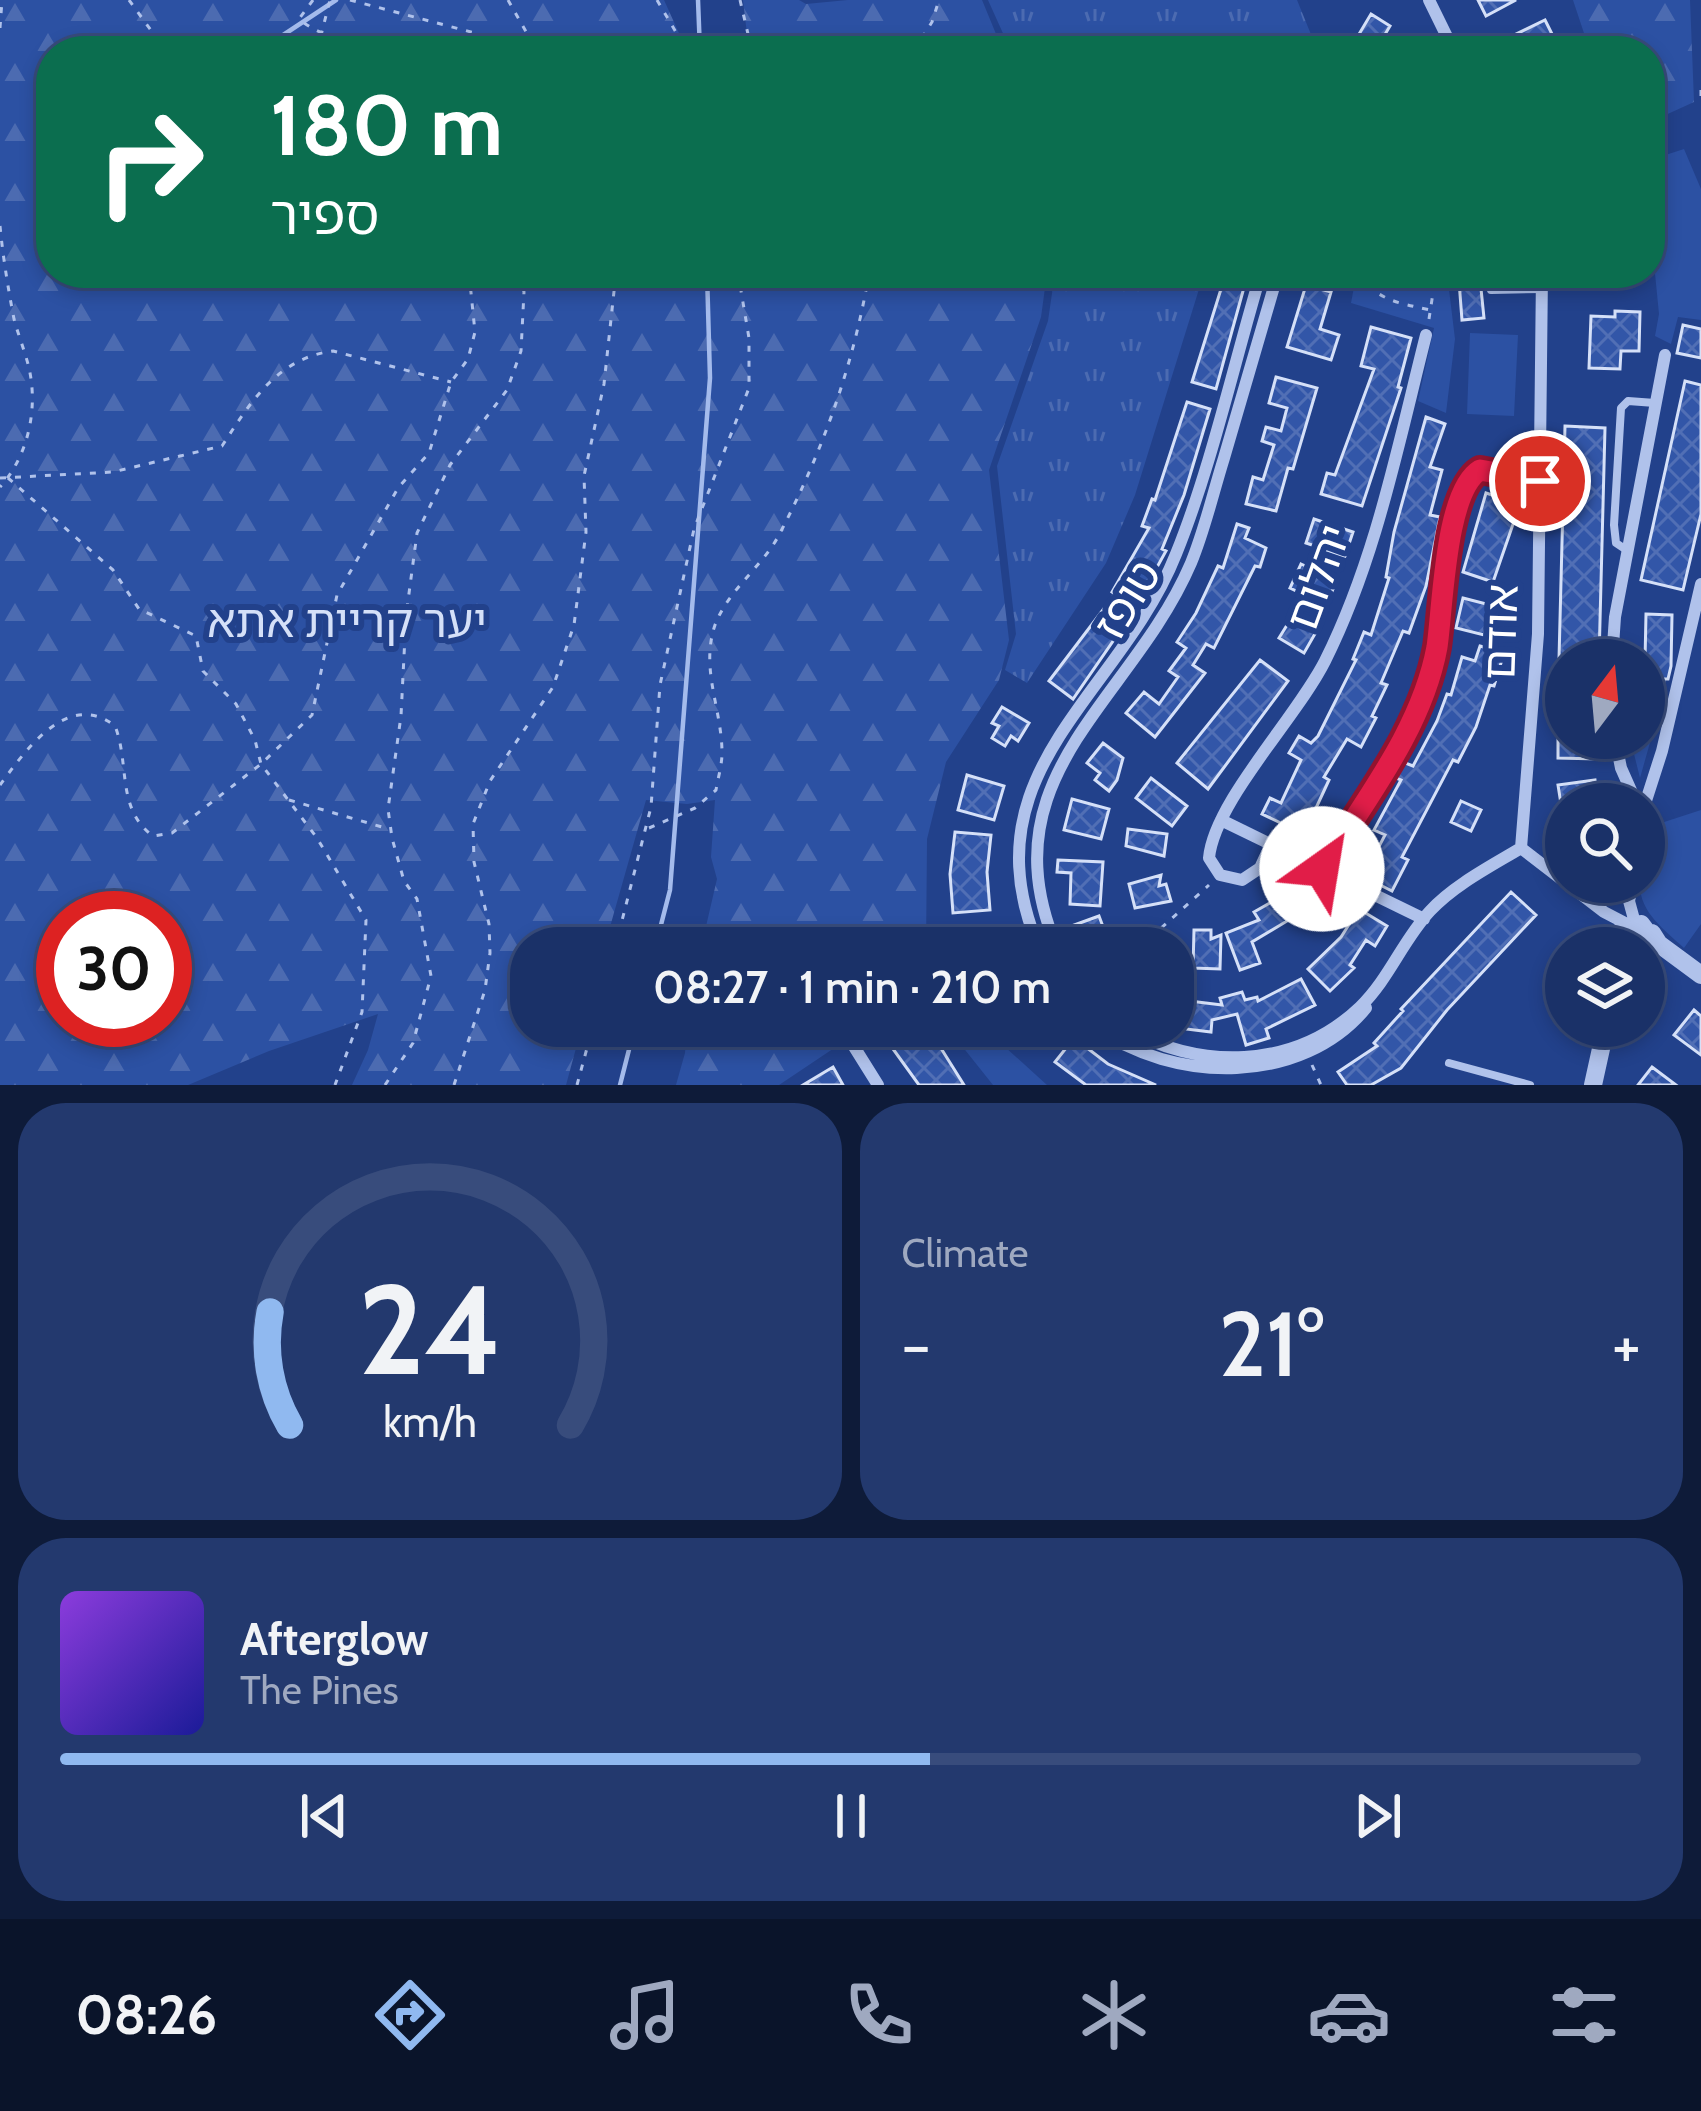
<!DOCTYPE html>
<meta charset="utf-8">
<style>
body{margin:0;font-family:Cabin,"Noto Sans Hebrew",sans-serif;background:#23396e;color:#f1f3f6;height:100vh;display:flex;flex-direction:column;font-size:45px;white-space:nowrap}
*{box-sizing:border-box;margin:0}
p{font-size:39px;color:#9fa9c0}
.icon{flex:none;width:66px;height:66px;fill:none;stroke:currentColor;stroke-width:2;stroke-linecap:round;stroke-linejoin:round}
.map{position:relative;height:1085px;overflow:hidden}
.sheet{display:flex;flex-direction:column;gap:18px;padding:18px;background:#0e1b39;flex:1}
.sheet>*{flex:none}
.guide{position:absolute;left:36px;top:36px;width:1629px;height:252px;border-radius:48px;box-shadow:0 6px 18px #0003,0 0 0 3px #384c7c;background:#0b6e4f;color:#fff;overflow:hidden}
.needle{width:78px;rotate:16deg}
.tools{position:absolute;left:1545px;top:639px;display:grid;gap:24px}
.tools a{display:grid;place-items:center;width:120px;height:120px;border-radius:50%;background:#1a3168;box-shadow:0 6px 18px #0003,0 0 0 3px #384c7c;font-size:60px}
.speed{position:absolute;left:36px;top:891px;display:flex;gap:24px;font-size:60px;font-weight:700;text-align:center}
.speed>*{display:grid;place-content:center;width:156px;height:156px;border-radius:50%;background:#1a3168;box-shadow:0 6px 18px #0003,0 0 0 3px #384c7c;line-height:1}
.speed .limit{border:18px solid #d22;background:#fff;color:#111}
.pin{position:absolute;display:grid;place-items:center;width:102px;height:102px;color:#fff;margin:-51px;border:6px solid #fff;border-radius:50%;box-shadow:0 3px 12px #0007}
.me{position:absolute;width:132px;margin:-66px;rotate:32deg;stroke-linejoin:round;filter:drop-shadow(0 0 9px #0008)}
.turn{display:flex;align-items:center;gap:42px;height:252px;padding:0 36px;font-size:54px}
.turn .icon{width:156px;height:156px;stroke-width:2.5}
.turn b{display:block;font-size:84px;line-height:102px}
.big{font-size:90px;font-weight:600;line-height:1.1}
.sheet .tile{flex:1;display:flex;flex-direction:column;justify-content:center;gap:18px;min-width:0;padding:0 42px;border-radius:48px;background:#23396e}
.sheet .dial{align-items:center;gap:0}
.dial svg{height:312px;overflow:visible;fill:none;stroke:#384c7c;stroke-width:7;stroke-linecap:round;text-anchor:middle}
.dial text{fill:#f1f3f6;stroke:none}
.song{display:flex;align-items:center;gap:36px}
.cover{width:144px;height:144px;border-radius:18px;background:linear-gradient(135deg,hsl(270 70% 55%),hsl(240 70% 35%))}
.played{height:12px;border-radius:6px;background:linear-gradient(90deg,#90b9f0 55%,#384c7c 55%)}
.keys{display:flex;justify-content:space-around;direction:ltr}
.heat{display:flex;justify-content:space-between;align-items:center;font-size:66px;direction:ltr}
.sheet .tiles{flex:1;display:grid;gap:18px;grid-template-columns:1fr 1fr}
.tile:last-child{grid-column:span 2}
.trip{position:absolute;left:510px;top:927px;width:684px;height:120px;border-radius:48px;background:#1a3168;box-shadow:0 6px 18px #0003,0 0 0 3px #384c7c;font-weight:600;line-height:120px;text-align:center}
.menu{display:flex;height:192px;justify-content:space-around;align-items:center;background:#0a142a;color:#9fa9c0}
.menu .icon{width:84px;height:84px}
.menu .current{color:#90b9f0}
.menu b{font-size:54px;color:#f1f3f6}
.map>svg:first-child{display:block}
.grass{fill:url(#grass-tufts)}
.forest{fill:url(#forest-firs);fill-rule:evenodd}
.park{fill:#2c51a3}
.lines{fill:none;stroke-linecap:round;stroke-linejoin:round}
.stream{stroke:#a4bbec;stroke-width:4.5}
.building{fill:url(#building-cross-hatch);stroke:#d5e0f8;stroke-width:3}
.path{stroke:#b0c2eb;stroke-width:3;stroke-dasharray:6 9;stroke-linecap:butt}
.service{stroke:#b0c2eb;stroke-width:8}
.minor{stroke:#b0c2eb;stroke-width:12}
.tertiary{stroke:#b0c2eb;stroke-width:18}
.route-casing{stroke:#92132f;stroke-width:30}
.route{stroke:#e11d48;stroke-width:21}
.labels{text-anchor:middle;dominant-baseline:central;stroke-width:12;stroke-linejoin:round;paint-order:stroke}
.street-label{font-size:45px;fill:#fff;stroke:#22418b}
.park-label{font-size:45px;fill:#d5e0f8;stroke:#22418b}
</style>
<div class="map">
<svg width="1701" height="1085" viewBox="0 0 1701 1085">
<defs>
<pattern id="grass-tufts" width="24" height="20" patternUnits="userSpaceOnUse" patternTransform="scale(3)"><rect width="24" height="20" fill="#2c51a3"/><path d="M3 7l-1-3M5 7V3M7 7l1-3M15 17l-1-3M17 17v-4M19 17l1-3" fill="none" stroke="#4c6bb1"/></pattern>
<pattern id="forest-firs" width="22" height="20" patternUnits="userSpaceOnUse" patternTransform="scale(3)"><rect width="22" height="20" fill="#2c51a3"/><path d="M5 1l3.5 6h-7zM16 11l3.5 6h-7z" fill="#4c6bb1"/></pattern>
<pattern id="building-cross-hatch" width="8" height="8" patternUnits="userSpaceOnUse" patternTransform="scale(3)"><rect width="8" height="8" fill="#3256a8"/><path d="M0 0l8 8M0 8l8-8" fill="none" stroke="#516fb5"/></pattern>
</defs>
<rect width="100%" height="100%" fill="#22418b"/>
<path class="grass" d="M988,0h309l15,37 -11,14h-290z
M1055,273h149l-69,222 -29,68 -79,120 -22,-13 11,-36 -19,-168 51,-145z"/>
<path class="forest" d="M0,0h664l23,51h-636v222h996l-6,44 -52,153 20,170 -10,40 -53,82 -19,77 -1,109h-225l16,-69 -6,-22 4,-57 -28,4 -41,-4 -42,148h-73v78h51l-16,59h-214l16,-35 10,-36 -109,37 -81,34h-188zM63,918h102v102h-102z
M743,0h56l7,4 42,-4h134l21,51h-254z
M1573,0h117l4,102 -44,20v-71h-60z
M687,1026h180l-88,59h-103l9,-32z"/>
<path class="park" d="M1684,149l17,40v131l-23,-3 -7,27 -16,-8 4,-22 -9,-91v-63z
M1311,273h136l8,66 -9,74 -28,-12 16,-73 -83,-25 3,-16z
M1470,333l48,2 -4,81 -47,-2z
M1644,718h13l-17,60 -10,-40h14z
M1701,810v114l-17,24c-20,-19 -45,-36 -44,-65l4,-1 11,-57z
M946,1026h36l65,59h-54z"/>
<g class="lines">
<path class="stream" d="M698,0l2,51
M259,51l77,-51
M38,216l13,-7
M655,948l15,-58 40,-512 -3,-105
M620,1085l15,-59"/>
</g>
<path class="building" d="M1478,0h38l-30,16z
M1371,14l19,12 -15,25h-26z
M1545,20l11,22 -14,6 2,3h-30l-6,-13z
M1226,273h22l-32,116 -24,-7z
M1589,273h40l1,5 -38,9z
M1480,279l4,39 -22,2 -3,-39z
M1306,285l25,7 -11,37 19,6 -8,25 -44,-13z
M1615,311l25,1 -1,39h-18l-1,18 -31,-1 2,-52 24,1z
M1683,325l18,4v29l-24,-5z
M1371,327l40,11 -13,49 3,1 -39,118 -41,-12 6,-21 8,2 39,-106 -13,-3z
M1276,377l41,11 -24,81 -5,-1 -12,43 -30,-7 7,-27 10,3 11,-35 -12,-4 4,-14 15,4 6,-23 -18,-5z
M1685,381l16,4v129l-18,76 -42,-10z
M1187,402l23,7 -26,86 -22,54 4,2 -37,67 -56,81 -24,-18 66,-87 -3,-2 37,-64 -7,-2 10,-27 3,1z
M1426,417l19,7 -15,43 12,3 -12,45 10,2 -14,69 -17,47 -6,-2 -22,52 6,2 -15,31 4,2 -15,29 -14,-8 -23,38 5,3 -25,54 -42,-20 8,-16 11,5 20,-43 -12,-7 10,-17 12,7 7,-7 38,-76 -3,-1 11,-27 7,3 18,-57 -3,-1 8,-45z
M1565,426l40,2 -6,232 -40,-1z
M1486,493l34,11 -27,78 -30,-10z
M1314,519l39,13 -8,24 -39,-13z
M1237,524l12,4 -4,10 21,10 -6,19 -5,-1 -41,82 -8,-4 -13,21 12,8 -50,64 -29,-24 18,-21 15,12 19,-27 -9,-6 17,-23 -9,-6 19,-29 22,-47 5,2z
M1301,564l36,16 -11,25 -36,-17z
M1463,598l43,11 -4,17 -15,-3 -3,12 -28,-7z
M1646,614l26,1 -1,51 -3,13h-4l-3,29h-17z
M1292,617l24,15 -12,21 -25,-15z
M1480,646l24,7 -10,33 -4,-1 -14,42 -18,35 -5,-2 -51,97 6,3 -16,31 -45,-23 11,-20 16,8 11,-21 -11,-5 27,-50 -5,-2 7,-16 10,4 24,-45 10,-27 4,1 11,-38 13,4z
M1260,660l28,21 -80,108 -31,-26z
M1002,707l27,16 -11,18 -7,-5 -6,10 -13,-8 7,-12 -7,-3z
M1558,738h40l-1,21 -39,-1z
M1103,743l20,15 -6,22 -8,11 -14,-11 5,-7 -13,-10z
M967,775l37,11 -10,34 -36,-10z
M1151,778l36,28 -15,20 -36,-28z
M1595,780l3,24h-37l-3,-19z
M1072,799l37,10 -8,30 -37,-9z
M1461,801l20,9 -10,21 -20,-9z
M1128,829l39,5 -3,22 -38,-10z
M955,832l36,3 -4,37 3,38 -37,3 -3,-39z
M1058,860l45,2 -3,44 -30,-2 1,-31 -14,-1z
M1294,867l33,17 -11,20 -12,-7 -5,9 -21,-11z
M1161,875l-2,11 7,-2 5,17 -36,7 -6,-24z
M1511,892l25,23 -89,95 -46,58 -30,17h-24l-9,-13 39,-26 -3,-3 29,-32 -2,-2z
M1275,900l12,21 -35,21 8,21 -20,7 -14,-37 33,-13 -5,-8z
M1359,909l28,17 -12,20 -9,-6 -16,25 4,3 -24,23 -22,-22 33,-32z
M1099,916l12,32h-38l-7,-20z
M996,930l6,18h-54v-3z
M1194,930h17v9l10,-4 -1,34 -27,-1z
M1301,979l14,26 -49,24 3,9 -23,7 -9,-31 -25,6 -1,12 -33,-4 3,-28 41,5 -2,-7 22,-6 3,8 12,-3 1,4z
M1694,1010l7,6v39l-27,-20z
M910,1026h17l37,59h-45l-31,-43z
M1005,1026h40l-28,18z
M1074,1038l34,26 48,21h-70l-31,-23z
M833,1067l10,18h-40z
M1652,1067l24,18h-38z"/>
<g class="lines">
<path class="path" d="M129,0l37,51
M313,0l-14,19c22,18 45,20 71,32
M350,0l140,37 27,14
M508,0l29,51
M657,0l30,51
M740,0l12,51
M0,28l2,-28
M317,51l13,-51
M914,51l18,-29 7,-22
M1701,90v11
M0,226c3,31 8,62 14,93 4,15 10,30 14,45 11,42 1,91 -28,123
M1359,273c17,28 41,30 71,37
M1368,288l23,-15
M1429,319l7,-46
M0,478l113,-6 109,-26c28,-43 55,-88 111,-95l118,31
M8,478l105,92 26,39 57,27 7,35 33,33 19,36 6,24 56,74 49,82 -4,92 -27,73
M0,785c25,-34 68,-96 115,-59 15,38 1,83 38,110l19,-3 89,-69 51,-49 25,-120 61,-107 31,-35 22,-71 17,-23 7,-27 -6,-59
M289,800l100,29
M649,828l46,-20 21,-18c2,-12 6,-25 6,-37 0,-44 -22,-84 -7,-128 13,-35 47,-58 64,-90 43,-82 75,-171 90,-262
M615,948l36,-141 9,-122 34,-156 55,-141v-50l-11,-65
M1139,948l70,-63
M1312,1065l9,20
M385,1085l28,-42 18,-67 -14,-77 -13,-18 -12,-43 -4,-29 13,-93 5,-100 11,-83 33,-68 57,-75 14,-39 3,-59 -5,-19
M454,1085l31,-95 5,-37 -1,-29 -15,-62 -1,-38 17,-43 63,-94 21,-62 12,-93 -2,-56 20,-92 12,-111
M577,1085l16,-59"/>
<path class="service" d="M1491,290l51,-1
M1628,551l-12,-8 -2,-18 7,-117 7,-7 27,2
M1449,1063l81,22"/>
<path class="minor" d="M1429,0l25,51
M1612,660l3,-43 50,-262
M1615,738l6,30 16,36
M1644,807l18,-56 39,-167
M1221,820l203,99
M1271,844l-11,24 -18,12 -22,-5 -11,-17c5,-56 88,-141 116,-197 51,-102 73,-216 101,-326
M1521,848l17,-214 4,-361
M1521,848l83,64 25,13
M1322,869c43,-69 100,-140 115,-222 6,-40 8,-157 43,-177l60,11
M1633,882l-4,19 6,22
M1039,948c-75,-177 81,-252 137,-394 35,-86 58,-191 85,-281
M1057,948c-73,-173 74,-245 134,-385 14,-34 22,-70 33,-105 18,-62 36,-123 54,-185
M1093,1026c82,59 210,59 273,-18
M1122,1026c75,45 172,44 238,-19 29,-28 43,-67 70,-96 24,-26 61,-45 91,-63
M853,1045l25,40"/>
<path class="tertiary" d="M1652,933l7,11 42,31
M1618,948l-1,-11 6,-9 18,-4 12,16 -3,12 -6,5
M1593,1085l13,-59"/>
</g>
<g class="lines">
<g class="route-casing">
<path id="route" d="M1322,869c43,-69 100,-140 115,-222 6,-40 8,-156 43,-177l60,11"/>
</g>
<use href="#route" class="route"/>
</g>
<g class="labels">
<g class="street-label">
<text transform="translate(1318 577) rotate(-70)">יהלום</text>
<text transform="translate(1127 599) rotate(-58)">טופז</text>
<text transform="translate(1500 632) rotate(-88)">אודם</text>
</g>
<g class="park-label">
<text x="347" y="621">יער קריית אתא</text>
</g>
</g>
</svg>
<div class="tools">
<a><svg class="needle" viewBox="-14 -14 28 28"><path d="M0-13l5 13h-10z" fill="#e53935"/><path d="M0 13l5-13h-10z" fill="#9fa9c0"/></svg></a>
<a><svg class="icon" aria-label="search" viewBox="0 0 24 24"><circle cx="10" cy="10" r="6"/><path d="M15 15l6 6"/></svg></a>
<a><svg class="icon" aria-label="layers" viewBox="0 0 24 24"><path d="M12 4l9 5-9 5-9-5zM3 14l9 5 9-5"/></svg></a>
</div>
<div class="speed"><div class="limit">30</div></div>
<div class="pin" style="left:1540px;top:481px;background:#d93025"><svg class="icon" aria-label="arrive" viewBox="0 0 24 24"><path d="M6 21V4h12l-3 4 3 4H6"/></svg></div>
<svg class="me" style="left:1322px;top:869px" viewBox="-20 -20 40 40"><circle r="19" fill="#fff"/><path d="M0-13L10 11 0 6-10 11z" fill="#e11d48"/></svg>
<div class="trip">08:27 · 1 min · 210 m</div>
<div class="guide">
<div class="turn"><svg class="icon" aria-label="right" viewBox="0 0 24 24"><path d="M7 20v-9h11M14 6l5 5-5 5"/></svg><div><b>180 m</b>ספיר</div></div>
</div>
</div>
<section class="sheet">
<div class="tiles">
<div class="tile dial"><svg viewBox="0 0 100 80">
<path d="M14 69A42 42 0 1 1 86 69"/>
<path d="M14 69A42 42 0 0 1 9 40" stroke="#90b9f0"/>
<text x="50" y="56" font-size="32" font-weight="700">24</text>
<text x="50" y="72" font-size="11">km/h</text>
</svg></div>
<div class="tile"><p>Climate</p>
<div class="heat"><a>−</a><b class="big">21°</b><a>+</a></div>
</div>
<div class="tile">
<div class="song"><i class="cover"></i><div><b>Afterglow</b><p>The Pines</p></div></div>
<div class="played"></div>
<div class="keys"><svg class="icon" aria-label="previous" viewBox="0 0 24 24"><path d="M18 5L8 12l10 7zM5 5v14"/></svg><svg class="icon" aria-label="pause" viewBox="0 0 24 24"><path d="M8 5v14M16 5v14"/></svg><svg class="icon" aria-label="next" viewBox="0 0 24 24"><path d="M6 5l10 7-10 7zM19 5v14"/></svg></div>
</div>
</div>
</section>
<nav class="menu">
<b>08:26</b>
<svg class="icon current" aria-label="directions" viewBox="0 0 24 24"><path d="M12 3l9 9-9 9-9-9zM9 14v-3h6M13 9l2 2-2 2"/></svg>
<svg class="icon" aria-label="music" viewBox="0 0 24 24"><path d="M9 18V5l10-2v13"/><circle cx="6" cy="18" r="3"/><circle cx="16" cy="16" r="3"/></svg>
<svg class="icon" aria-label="phone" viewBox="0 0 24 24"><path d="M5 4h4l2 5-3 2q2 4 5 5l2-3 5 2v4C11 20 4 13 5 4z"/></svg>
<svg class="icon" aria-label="climate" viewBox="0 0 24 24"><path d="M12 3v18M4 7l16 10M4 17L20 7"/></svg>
<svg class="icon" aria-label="car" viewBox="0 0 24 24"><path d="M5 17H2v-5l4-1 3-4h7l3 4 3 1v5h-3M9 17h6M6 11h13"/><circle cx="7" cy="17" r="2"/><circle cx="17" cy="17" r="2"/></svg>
<svg class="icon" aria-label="filters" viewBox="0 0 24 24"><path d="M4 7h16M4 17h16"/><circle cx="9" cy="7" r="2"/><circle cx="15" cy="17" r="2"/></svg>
</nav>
